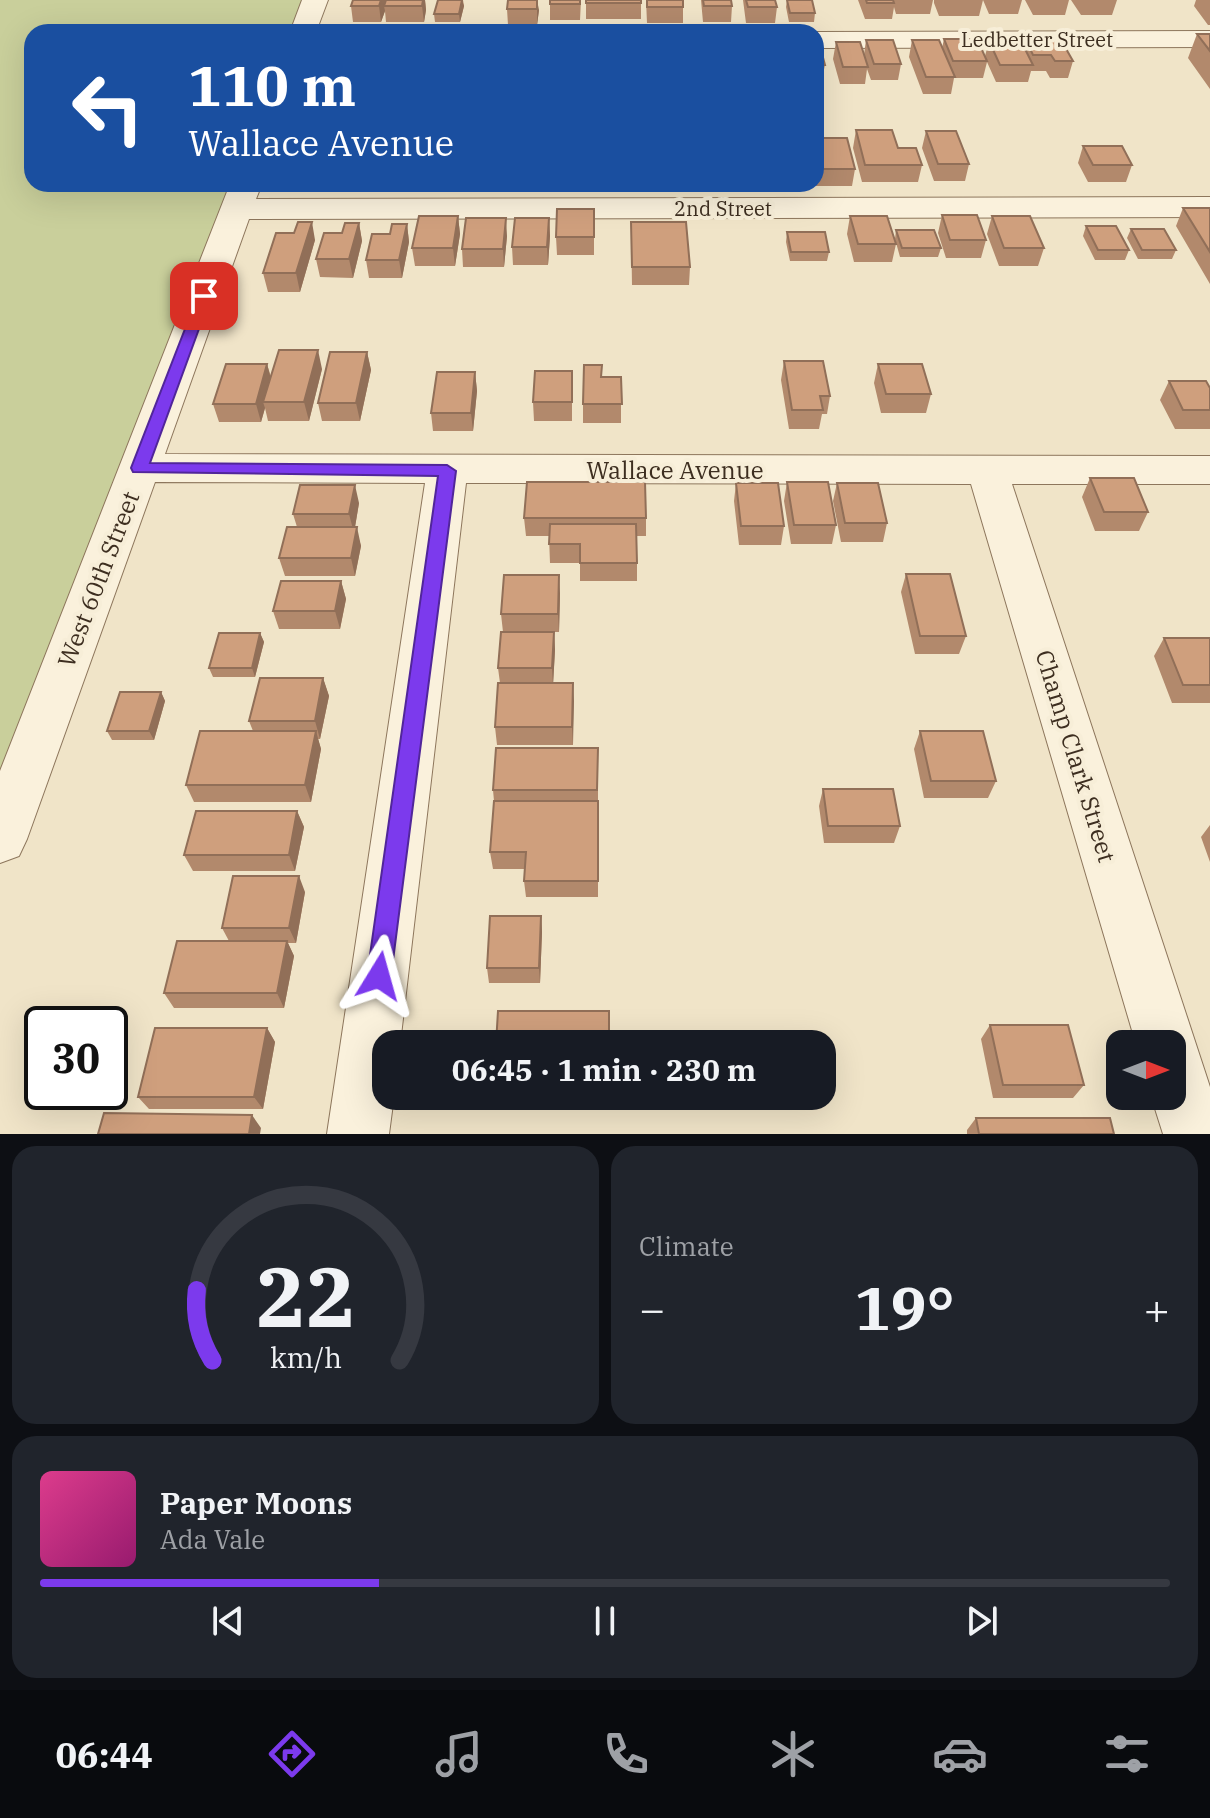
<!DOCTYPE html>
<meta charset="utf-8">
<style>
body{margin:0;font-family:"IBM Plex Serif",serif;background:#20242c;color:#f1f3f6;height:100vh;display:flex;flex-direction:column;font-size:30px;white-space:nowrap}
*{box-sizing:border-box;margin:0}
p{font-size:26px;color:#9ea1a6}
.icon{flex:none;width:44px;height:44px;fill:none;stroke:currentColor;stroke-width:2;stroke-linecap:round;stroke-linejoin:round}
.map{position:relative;height:1134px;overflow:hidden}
.drawer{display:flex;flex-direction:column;gap:12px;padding:12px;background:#0d0f14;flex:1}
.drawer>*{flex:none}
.banner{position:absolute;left:24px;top:24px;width:800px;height:168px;border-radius:24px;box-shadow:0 8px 32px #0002;background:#1a4fa0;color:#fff;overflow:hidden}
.needle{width:52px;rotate:90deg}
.fabs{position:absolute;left:1106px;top:1030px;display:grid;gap:16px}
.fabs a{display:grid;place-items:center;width:80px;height:80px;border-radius:16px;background:#171b24;box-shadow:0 8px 32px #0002;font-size:40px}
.speed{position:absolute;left:24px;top:1006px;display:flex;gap:16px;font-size:40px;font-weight:700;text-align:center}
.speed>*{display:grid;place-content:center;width:104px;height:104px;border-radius:50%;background:#171b24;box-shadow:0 8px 32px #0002;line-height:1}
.speed .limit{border:4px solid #111;border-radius:12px;background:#fff;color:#111}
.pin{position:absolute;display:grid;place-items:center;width:68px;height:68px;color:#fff;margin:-34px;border-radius:16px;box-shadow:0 4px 12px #0006}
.me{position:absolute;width:88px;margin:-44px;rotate:8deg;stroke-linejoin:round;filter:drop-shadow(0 0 6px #0008)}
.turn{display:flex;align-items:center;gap:28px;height:168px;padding:0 32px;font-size:36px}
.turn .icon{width:104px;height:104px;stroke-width:2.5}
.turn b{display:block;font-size:56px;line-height:68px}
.big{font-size:60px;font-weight:800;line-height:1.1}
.drawer .widget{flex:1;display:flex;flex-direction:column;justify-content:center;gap:12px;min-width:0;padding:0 28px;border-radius:24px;background:#20242c}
.drawer .dial{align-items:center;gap:0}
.dial svg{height:208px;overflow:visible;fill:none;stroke:#363941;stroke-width:7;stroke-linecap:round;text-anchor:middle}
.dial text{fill:#f1f3f6;stroke:none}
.song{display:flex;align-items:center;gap:24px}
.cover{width:96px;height:96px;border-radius:12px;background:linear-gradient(135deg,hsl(330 70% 55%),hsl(320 70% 35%))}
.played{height:8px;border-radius:4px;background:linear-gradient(90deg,#7c3aed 30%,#363941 30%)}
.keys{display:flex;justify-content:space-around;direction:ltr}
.heat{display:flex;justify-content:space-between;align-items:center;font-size:44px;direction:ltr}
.drawer .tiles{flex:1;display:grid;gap:12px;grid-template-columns:1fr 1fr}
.widget:last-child{grid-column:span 2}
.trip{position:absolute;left:372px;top:1030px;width:464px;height:80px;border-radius:24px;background:#171b24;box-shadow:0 8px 32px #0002;font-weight:800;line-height:80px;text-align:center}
.menu{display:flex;height:128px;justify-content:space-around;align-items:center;background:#090b0e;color:#9ea1a6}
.menu .icon{width:56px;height:56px}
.menu .on{color:#7c3aed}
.menu b{font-size:36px;color:#f1f3f6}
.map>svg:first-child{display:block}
.green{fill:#c9cf9b}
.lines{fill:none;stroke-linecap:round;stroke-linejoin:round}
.minor-casing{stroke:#8d765c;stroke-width:2}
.minor{fill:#faf1dc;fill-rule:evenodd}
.wall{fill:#b2896c}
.shaded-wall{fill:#916f58}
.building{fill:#cf9f7d;stroke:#916f58;stroke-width:2}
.route{fill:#7c3aed;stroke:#51269a;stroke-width:2}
.labels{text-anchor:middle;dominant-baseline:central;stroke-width:8;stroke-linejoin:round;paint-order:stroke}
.far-street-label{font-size:20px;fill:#3d2e20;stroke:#f7eed8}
.street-label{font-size:24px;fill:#3d2e20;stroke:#f7eed8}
</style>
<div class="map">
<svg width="1210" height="1134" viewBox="0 0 1210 1134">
<rect width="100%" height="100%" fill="#f0e4c8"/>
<path class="green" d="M0,0h304l-13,32h-259v152h200l-232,592z"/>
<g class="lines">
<g class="minor-casing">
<path id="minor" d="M302,0h26l-12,32h-26z
M1210,31v16l-394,1v-16z
M230,184h32l-6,15 954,-2v20l-961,2 -84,235 1045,2v28h-198l198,603v47h-47l-12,-38h21v-52h-36l-165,-560 -505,-1 -66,561h-14v52h8l-5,38h-62l98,-651 -270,-1 -128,357 -8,17 -19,7v-92z"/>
</g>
<use href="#minor" class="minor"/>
</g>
<path class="wall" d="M425,0l1,10 -2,12h-38l-1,-11 -4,11h-28l-2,-16z
M438,0h25l1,6 -4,16h-25l-1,-8z
M508,0l31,10 -2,15h-29l-1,-16z
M550,0h31l-1,20h-30z
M586,0h55v19h-55z
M646,0h37v23h-36z
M701,0h30l1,6 -1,16h-28z
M743,0h32l2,7 -2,16h-29z
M787,0l28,13 -1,9h-25l-3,-15z
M858,0h75l-3,14h-34l-2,-7 -2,12h-27z
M934,0h88l-4,14h-29l-6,-14 -4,16h-40l-5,-13z
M1025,0h44l-4,15h-32z
M1071,0h46l-5,15h-31z
M1196,0h14v25h-2l-14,-19z
M1197,34h13v55l-22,-31z
M944,39l41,17 4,-15 35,6 2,-7 47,21 -5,17h-18l-4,-7h-15l-3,11h-32l-9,-20 -4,16h-29l-3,16h-28l-14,-37 3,-17 30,8z
M866,40l35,24 -3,16h-27l-4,-11 -2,15h-25l-7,-25 3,-17 28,13z
M816,50l9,15 -2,9h-7z
M856,130l42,18 24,17 -4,17h-56l-9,-34z
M926,131l43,33 -4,17h-31l-12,-33z
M816,138l39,31 -3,17h-38l-1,-2h3z
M1083,146l49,19 -6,17h-38l-10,-19z
M544,184h35l-1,6h-34z
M680,184h35v1z
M725,184h34l-1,6h-32z
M1183,208h27v76l-34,-58z
M594,209v46h-37l-1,-18z
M942,215l44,25 -5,18h-35l-8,-25z
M458,216l2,18 -5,32h-40l-3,-18z
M850,216l46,28 -4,18h-38l-7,-28z
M992,216l52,32 -6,18h-39l-12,-32z
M549,218l1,18 -2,29h-35l-1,-18z
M631,222l59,45 -1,18h-57z
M359,223l3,18 -9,37 -33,-1 -4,-18 26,-26z
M407,224l2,18 -7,36h-33l-3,-18 24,-26z
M1086,226l43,24 -4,10h-30l-12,-24z
M1131,229l45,21 -4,9h-34l-11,-21z
M896,230l45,18 -3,9h-38l-5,-18z
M787,232l42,20 -2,9h-37l-4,-19z
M294,233l21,7 -15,52h-32l-5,-19z
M507,236l-3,31h-41l-1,-18z
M367,352l4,18 -11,51h-38l-4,-18z
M784,361l46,35 -3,18h-5l-3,15h-30l-8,-49z
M267,364l4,13 51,-8 -13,52h-41l-3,-13 -4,14h-42l-6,-18z
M878,364l53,30 -5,19h-45l-7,-30z
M572,371v50h-38l-1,-19z
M475,372l2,19 -4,40h-40l-2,-18z
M621,377v46h-38v-19z
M1169,381l41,7v41h-35l-15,-29z
M1090,478l58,34 -9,19h-44l-13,-34z
M787,482l49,43 -4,19h-41l-7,-43z
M736,483l48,43 -3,19h-42l-5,-44z
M837,483l50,40 -4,19h-42l-8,-41z
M359,503l-4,24 6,19 -6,30h-70l-6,-18 18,-31 -4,-13z
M524,518h122v18h-9v45h-57v-18h-30l-1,-27h-23z
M906,574l60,62 -7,18h-44l-14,-62z
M341,581l5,18 -6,30h-61l-6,-18z
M560,593l-1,39h-5l1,18 -2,33h20v62h-76l-2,-18 5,-44 -2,-15 5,-36 -2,-18z
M260,633l4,9 -9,35h-42l-4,-9z
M1164,638h46v65h-38l-18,-47z
M323,678l6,18 -9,43h-2l3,10 -10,53h-117l-8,-17 67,-54 -4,-10z
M161,692l4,9 -11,39h-42l-5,-9z
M920,731l76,50 -8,17h-64l-10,-49z
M598,748v149h-72l-2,-16 1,-12h-32l-3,-17 4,-51 -1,-11z
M823,789l77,37 -6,17h-70l-5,-37z
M297,811l7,16 -9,44h-102l-9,-16z
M1210,825v37l-9,-25z
M305,892l-9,51h-8l6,13 -10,52h-110l-10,-15 65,-52 -7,-13z
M541,916l1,16 -2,51h-51l-2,-15z
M990,1025l94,60 -11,13h-80l-12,-59z
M267,1028l8,14 -12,67h-114l-11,-12z
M976,1118l138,16h-147v-4z"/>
<path class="shaded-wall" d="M381,0h7l-4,6 1,5 -4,11 -2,-16z
M423,0h2l1,10 -2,12 -2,-16z
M462,0l2,6 -4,16 -1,-8z
M537,0l2,10 -2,15z
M458,216l2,18 -5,32 -2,-18z
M506,218l1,18 -3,31 -1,-18z
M549,218l1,18 -2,29 -1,-18z
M312,222l3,18 -15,52 -4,-19z
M359,223l3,18 -9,37 -4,-19z
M407,224l2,18 -7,36 -3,-18z
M318,350l4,19 -13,52 -5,-19z
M367,352l4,18 -11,51 -4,-18z
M267,364l5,19 -9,19 2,6 -4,14 -5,-18z
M475,372l2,19 -4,40 -2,-18z
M355,485l4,18 -5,30 -5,-19z
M357,527l4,19 -6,30 -4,-18z
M559,575l1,18 -1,39 -1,-18z
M341,581l5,18 -6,30 -5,-18z
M554,632l1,18 -2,36 -1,-18z
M260,633l4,9 -9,35 -3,-9z
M323,678l6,18 -9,43 -5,-18z
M573,683l1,18 -1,44 -1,-18z
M161,692l4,9 -11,39 -5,-9z
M316,731l5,18 -10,53 -6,-17z
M297,811l7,16 -9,44 -6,-16z
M299,876l6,16 -9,51 -7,-15z
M541,916l1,16 -2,51 -1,-15z
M287,941l7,15 -10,52 -7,-15z
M267,1028l8,14 -12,67 -9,-12z
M252,1115l9,13 -1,6h-11z"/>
<path class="building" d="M353,0h28l-2,6h-28z
M386,0h37l-1,6h-38z
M438,0h24l-3,14h-25z
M508,0h29v9h-30z
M550,0h30v4h-30z
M586,0h55v3h-55z
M647,0h36v7h-36z
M703,0h28l1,6h-28z
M746,0h29l2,7h-29z
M787,0h25l3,13h-25z
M866,0h27l1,3h-27z
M1197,34h13v17z
M944,39h33l10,22h-34z
M866,40h27l8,24h-27z
M912,40h27l16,37h-29z
M1026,40h35l12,21h-18l-4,-6h-18z
M989,41h32l12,24h-33z
M836,42h24l8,25h-25z
M816,50h5l4,15h-9z
M856,130h36l6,18h18l6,17h-57z
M926,131h30l13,33h-31z
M816,138h31l8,31h-39z
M1083,146h39l10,19h-39z
M1183,208h27v44z
M557,209h37v28h-38z
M942,215h35l9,25h-36z
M419,216h39l-5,32h-41z
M850,216h37l9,28h-38z
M992,216h38l14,32h-40z
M466,218h40l-3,31h-41z
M515,218h34l-2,29h-35z
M298,222h14l-16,51h-33l13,-40h18z
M631,222h55l4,45h-58z
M345,223h14l-10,36h-33l8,-26h18z
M392,224h15l-8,36h-33l6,-26h18z
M1086,226h30l13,24h-31z
M1131,229h33l12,21h-34z
M896,230h38l7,18h-39z
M787,232h38l4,20h-38z
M279,350h39l-14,52h-41z
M330,352h37l-11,51h-38z
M784,361h39l7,35h-10l3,14h-31z
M226,364h41l-11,40h-43z
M878,364h44l9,30h-45z
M584,365h18l-1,12h20l1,27h-39z
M535,371h37v31h-39z
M437,372h38l-4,41h-40z
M1169,381h37l4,7v22h-27z
M1090,478h44l14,34h-44z
M527,482h118l1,36h-122z
M787,482h41l8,43h-42z
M736,483h42l6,43h-43z
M837,483h41l9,40h-42z
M300,485h55l-6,29h-56z
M550,524h86l1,39h-57v-19h-31z
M287,527h70l-6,31h-72z
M906,574h44l16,62h-46z
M504,575h55l-1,39h-57z
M281,581h60l-6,30h-62z
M501,632h53l-2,36h-54z
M219,633h41l-8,35h-43z
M1164,638h46v47h-27z
M260,678h63l-8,43h-66z
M498,683h75l-1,44h-77z
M120,692h41l-12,39h-42z
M200,731h116l-11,54h-119z
M920,731h63l13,50h-65z
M496,748h102l-1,42h-104z
M823,789h70l7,37h-72z
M494,801h104v80h-74l2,-29h-36z
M196,811h101l-8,44h-105z
M233,876h66l-10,52h-67z
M490,916h51l-2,52h-52z
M177,941h110l-10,52h-113z
M498,1011h111v33h-113z
M990,1025h78l16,60h-81z
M155,1028h112l-13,69h-116z
M104,1113l148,2 -3,19h-151z
M976,1118h134l4,16h-135z"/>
<path class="route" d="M199,293l12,3 -61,167 297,2 9,6 -65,505 -3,8 -9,4 -8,-4 -4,-8 71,-500 -305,-4 -2,-4z"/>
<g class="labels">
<g class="far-street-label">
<text x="1037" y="39">Ledbetter Street</text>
<text x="723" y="208">2nd Street</text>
</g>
<g class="street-label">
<text x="675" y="470">Wallace Avenue</text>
<text transform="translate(98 579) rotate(-69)">West 60th Street</text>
<text transform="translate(1076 756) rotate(73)">Champ Clark Street</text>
</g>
</g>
</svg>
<div class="fabs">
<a><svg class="needle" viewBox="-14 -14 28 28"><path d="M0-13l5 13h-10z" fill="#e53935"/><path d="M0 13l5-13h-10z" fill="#9ea1a6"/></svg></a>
</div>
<div class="speed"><div class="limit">30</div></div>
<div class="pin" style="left:204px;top:296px;background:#d93025"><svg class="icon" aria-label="arrive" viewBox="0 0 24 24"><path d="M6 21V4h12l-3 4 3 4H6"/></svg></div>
<svg class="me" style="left:379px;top:976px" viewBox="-20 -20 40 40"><path d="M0-17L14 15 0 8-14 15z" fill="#7c3aed" stroke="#fff" stroke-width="4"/></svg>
<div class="trip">06:45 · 1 min · 230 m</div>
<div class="banner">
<div class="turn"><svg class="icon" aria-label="left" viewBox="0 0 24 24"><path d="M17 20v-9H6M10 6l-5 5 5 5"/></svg><div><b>110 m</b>Wallace Avenue</div></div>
</div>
</div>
<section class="drawer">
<div class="tiles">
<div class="widget dial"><svg viewBox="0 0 100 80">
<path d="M14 69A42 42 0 1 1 86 69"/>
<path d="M14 69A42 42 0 0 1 8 42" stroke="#7c3aed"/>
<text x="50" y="56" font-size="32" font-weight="700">22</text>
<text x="50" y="72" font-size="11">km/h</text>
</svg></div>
<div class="widget"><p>Climate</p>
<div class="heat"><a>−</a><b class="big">19°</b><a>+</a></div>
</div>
<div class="widget">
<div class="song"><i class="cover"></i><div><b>Paper Moons</b><p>Ada Vale</p></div></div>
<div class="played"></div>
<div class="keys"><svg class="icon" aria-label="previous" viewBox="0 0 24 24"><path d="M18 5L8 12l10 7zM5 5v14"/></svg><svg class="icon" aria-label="pause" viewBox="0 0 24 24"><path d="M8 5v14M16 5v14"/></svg><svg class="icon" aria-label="next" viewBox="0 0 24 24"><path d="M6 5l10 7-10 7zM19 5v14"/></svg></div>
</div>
</div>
</section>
<nav class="menu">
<b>06:44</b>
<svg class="icon on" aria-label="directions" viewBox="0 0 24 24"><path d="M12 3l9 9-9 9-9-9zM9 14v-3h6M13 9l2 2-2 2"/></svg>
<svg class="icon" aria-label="music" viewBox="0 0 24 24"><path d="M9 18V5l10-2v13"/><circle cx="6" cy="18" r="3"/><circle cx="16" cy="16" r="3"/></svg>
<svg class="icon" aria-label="phone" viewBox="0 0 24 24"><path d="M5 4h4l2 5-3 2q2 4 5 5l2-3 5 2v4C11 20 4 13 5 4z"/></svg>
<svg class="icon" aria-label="climate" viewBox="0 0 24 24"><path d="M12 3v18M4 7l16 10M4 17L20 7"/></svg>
<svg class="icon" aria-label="car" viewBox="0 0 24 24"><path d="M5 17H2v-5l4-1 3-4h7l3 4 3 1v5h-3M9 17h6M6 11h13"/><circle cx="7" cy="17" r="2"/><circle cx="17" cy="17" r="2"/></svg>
<svg class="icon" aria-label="filters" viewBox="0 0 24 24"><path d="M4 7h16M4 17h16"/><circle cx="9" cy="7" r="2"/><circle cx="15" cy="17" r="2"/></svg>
</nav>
